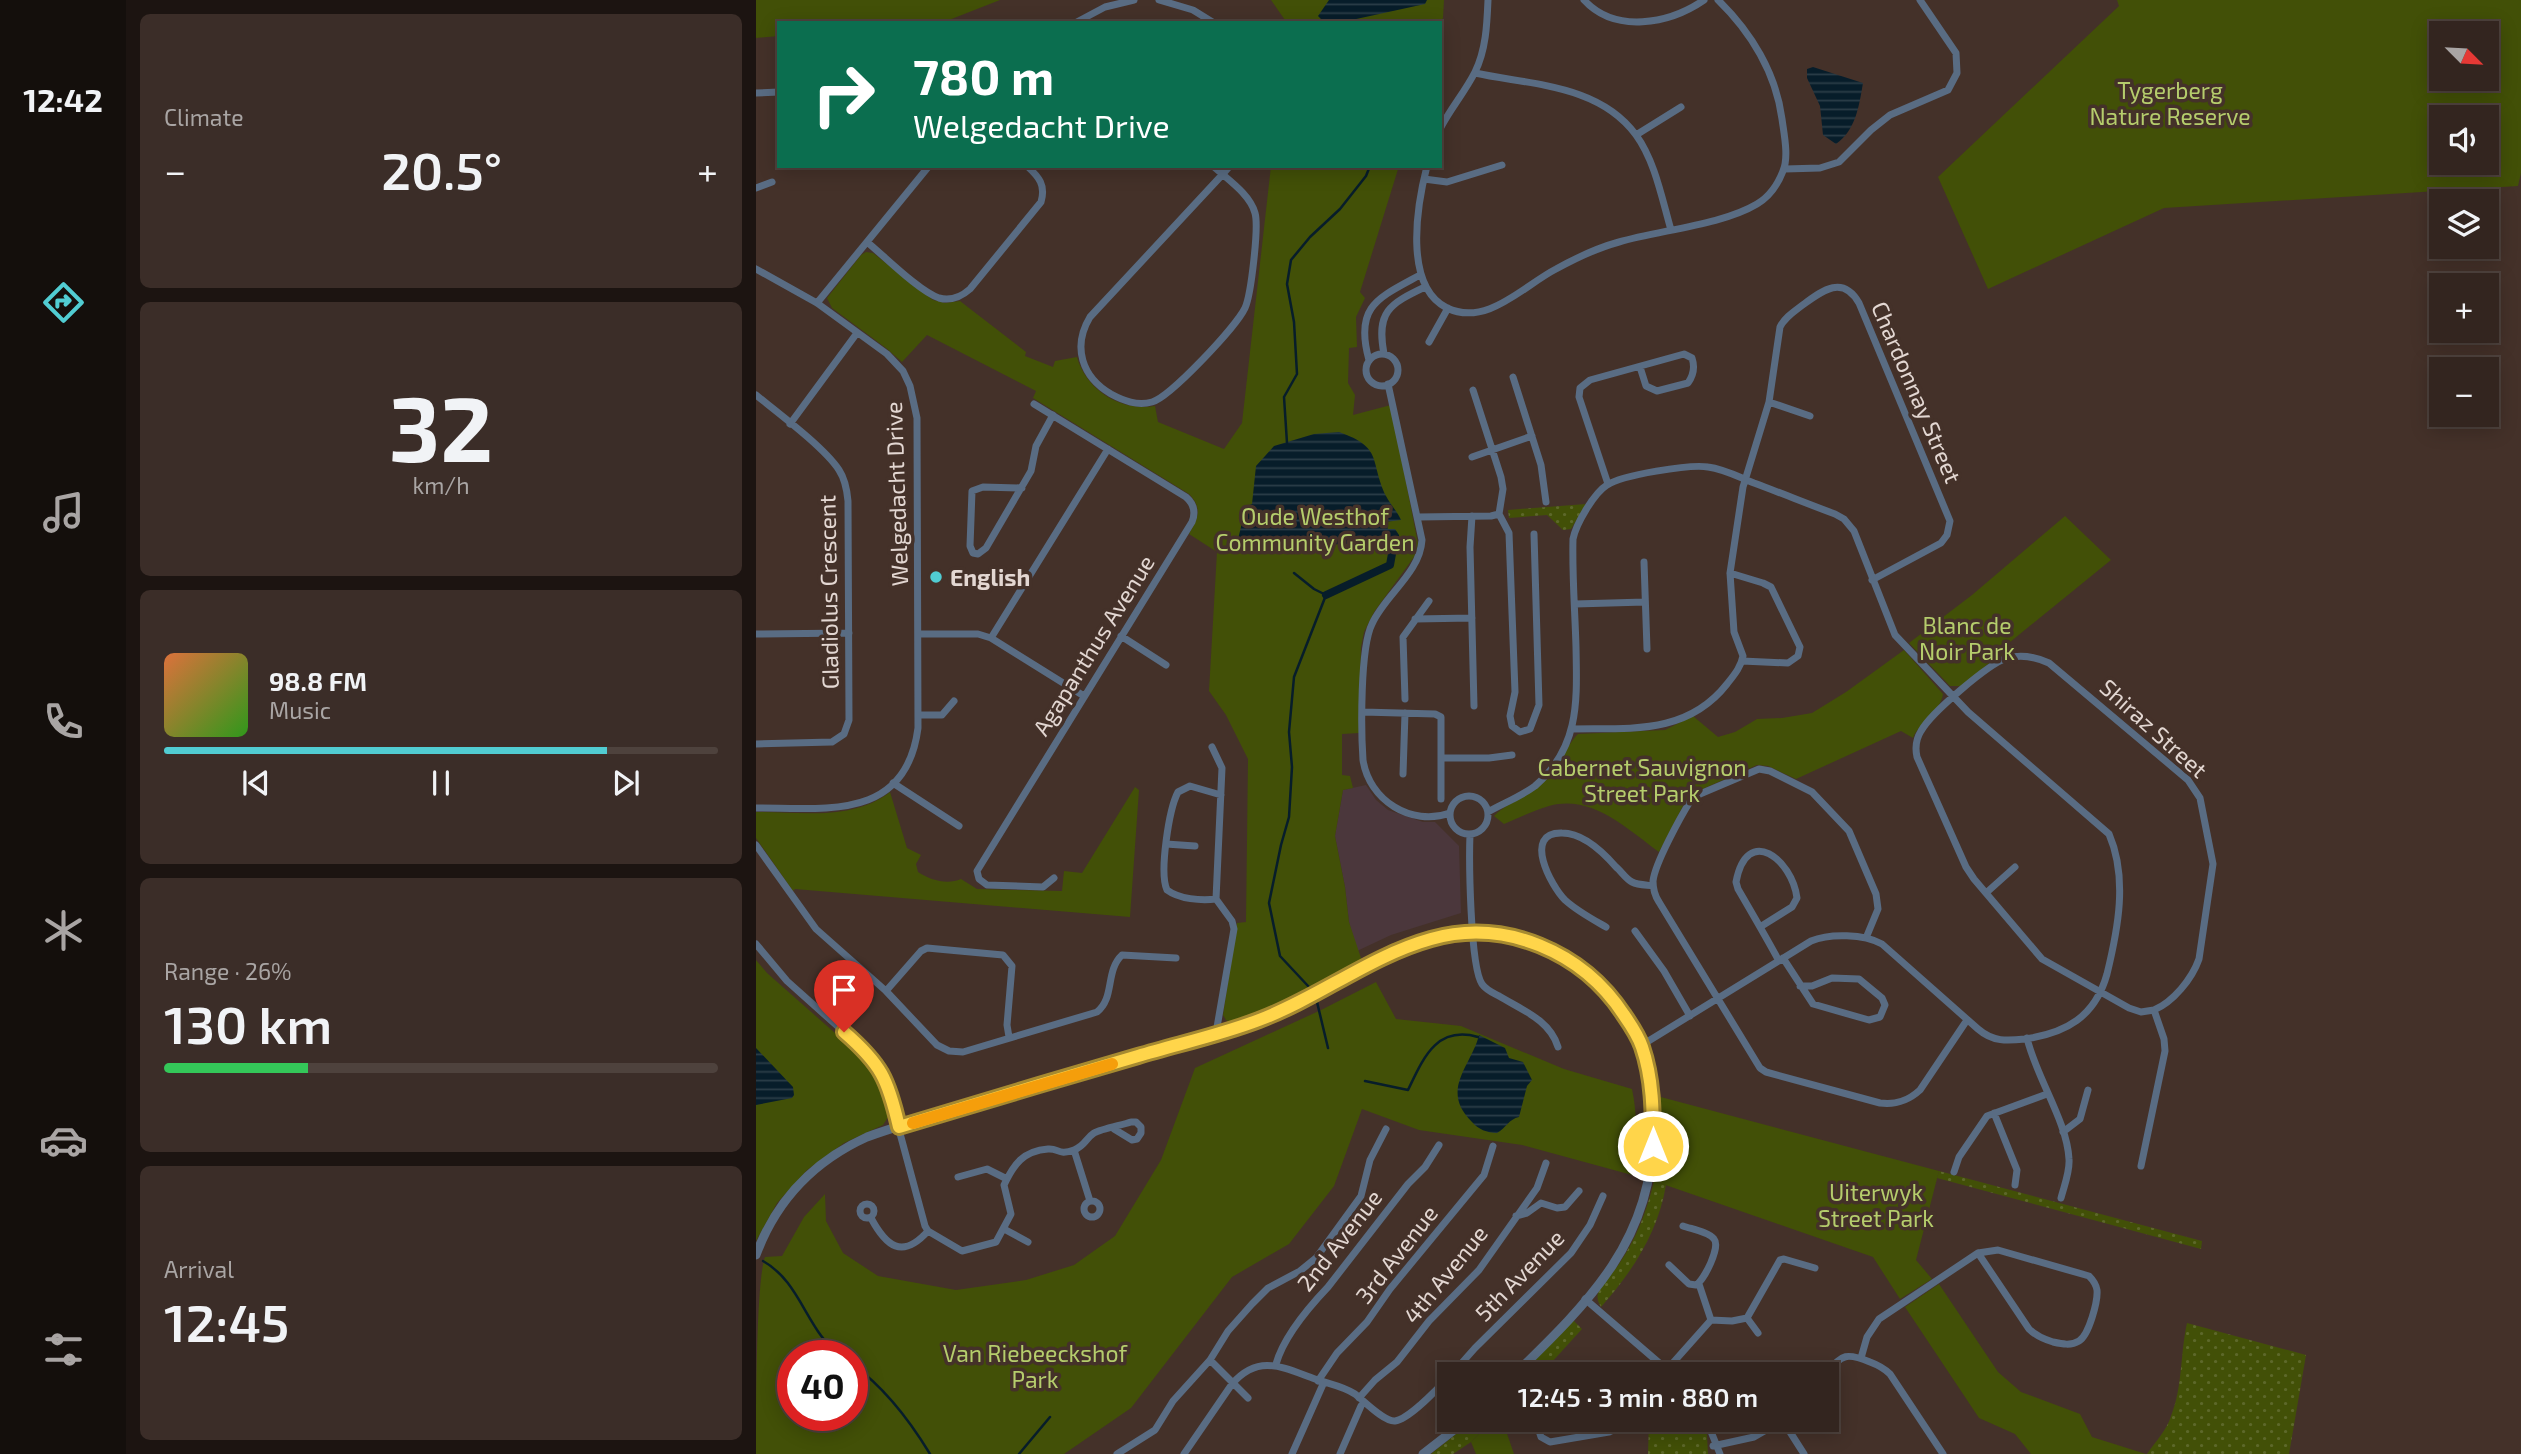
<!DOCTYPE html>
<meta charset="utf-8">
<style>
body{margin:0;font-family:"Exo 2",sans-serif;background:#3b2d28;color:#f1f3f6;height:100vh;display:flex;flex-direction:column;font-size:26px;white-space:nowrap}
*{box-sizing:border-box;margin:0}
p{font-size:23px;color:#a9a5a4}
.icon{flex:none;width:38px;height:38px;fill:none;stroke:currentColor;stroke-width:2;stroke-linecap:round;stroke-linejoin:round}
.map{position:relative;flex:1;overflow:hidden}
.drawer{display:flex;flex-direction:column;gap:14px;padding:14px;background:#1c1411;width:630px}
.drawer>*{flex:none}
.guide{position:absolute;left:21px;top:21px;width:665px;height:147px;border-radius:0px;box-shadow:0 4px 18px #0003,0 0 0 2px #4e423d;background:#0b6e4f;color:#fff;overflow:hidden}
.needle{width:46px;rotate:114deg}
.fabs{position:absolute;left:1673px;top:21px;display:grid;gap:14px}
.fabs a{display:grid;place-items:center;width:70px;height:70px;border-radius:0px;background:#33251f;box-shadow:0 4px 18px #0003,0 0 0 2px #4e423d;font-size:35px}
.speed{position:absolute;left:21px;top:1340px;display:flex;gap:14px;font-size:35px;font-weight:700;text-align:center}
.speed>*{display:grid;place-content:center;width:91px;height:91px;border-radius:50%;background:#33251f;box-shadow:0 4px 18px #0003,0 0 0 2px #4e423d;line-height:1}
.speed .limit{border:10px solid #d22;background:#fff;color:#111}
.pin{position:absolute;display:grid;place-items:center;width:60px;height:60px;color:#fff;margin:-72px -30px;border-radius:50% 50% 50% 0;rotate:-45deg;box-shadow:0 0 7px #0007}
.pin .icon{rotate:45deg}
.me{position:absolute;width:77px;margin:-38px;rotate:0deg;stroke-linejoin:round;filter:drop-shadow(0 0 5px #0008)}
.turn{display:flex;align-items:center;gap:24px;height:147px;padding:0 21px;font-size:32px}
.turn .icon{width:91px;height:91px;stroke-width:2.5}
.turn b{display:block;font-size:49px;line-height:60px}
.big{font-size:52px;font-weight:600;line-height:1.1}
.drawer .card{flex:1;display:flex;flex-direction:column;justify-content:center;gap:10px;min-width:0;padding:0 24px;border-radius:10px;background:#3b2d28}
.drawer .dial{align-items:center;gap:0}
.dial b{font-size:91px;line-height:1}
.song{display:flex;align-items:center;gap:21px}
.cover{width:84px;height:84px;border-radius:10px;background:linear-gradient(135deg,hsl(20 70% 55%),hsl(110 70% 35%))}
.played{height:7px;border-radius:4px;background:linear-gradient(90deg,#51ccd2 80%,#4e423d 80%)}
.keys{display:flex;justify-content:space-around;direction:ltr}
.heat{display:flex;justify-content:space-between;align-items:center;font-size:38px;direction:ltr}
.charge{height:10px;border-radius:5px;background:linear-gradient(90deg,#34c759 26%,#4e423d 0)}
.trip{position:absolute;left:681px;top:1362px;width:402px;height:70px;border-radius:0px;background:#33251f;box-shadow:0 4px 18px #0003,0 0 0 2px #4e423d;font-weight:600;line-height:70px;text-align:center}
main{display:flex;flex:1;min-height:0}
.tabs{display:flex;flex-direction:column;width:126px;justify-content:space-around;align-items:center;background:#140f0c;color:#a9a5a4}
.tabs .icon{width:49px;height:49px}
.tabs .selected{color:#51ccd2}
.tabs b{font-size:32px;color:#f1f3f6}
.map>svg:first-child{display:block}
.commercial{fill:#4b373c}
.grass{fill:url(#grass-dots)}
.park{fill:#425007;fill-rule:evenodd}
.water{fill:url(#water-rules)}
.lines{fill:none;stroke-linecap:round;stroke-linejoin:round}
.stream{stroke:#071d2a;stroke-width:2.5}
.canal{stroke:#071d2a;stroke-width:8}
.minor{stroke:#596c83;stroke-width:7}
.tertiary{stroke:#596c83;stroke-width:9}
.route-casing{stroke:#a68a30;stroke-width:18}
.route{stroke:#ffd54a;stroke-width:12}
.slow{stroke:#f59e0b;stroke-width:12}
.poi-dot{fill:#51ccd2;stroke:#443129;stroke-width:2.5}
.labels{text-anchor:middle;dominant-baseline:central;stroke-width:7;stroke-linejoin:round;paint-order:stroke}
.park-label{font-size:23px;fill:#b5cd6c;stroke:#443129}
.street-label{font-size:23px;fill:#e3d7d2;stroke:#443129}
.poi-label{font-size:23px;font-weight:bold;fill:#e3d7d2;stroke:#443129;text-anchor:start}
</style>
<main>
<nav class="tabs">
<b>12:42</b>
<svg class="icon selected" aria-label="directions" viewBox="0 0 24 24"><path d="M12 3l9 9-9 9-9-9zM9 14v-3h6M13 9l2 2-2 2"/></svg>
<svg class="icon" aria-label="music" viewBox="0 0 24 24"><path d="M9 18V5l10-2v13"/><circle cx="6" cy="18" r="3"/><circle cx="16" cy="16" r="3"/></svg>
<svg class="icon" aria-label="phone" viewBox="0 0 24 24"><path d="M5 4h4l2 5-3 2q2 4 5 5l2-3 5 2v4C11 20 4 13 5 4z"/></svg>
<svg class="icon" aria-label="climate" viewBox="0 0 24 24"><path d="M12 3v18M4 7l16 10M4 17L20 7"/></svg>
<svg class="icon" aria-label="car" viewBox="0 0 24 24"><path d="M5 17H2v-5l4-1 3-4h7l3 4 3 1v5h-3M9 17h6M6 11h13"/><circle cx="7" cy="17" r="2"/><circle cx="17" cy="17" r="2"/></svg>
<svg class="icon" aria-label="filters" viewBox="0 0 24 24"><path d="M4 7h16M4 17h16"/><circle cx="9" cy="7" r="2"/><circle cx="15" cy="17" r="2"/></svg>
</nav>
<section class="drawer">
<div class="card"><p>Climate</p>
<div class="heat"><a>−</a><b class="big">20.5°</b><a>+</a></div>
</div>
<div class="card dial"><b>32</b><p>km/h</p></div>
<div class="card">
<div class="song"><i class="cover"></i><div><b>98.8 FM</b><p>Music</p></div></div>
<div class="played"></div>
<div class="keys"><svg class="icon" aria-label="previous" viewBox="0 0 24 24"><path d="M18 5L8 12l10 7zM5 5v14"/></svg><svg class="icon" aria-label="pause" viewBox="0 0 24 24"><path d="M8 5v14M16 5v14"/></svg><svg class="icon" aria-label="next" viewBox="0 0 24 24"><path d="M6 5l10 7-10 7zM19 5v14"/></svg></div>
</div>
<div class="card"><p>Range · 26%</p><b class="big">130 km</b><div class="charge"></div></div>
<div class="card"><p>Arrival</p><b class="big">12:45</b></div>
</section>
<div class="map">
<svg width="1765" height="1454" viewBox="0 0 1765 1454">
<defs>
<pattern id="grass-dots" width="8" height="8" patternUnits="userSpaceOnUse" patternTransform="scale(1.75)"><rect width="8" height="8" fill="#425007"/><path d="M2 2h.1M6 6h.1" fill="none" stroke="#5d682a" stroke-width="1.8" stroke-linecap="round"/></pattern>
<pattern id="water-rules" width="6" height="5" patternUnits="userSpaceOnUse" patternTransform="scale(1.75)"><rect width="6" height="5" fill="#071d2a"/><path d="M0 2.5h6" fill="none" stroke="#2b3d48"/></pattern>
</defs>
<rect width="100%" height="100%" fill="#443129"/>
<path class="commercial" d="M610,785l10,15 12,10 35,12h12l24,24 2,67 -70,22 -34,16 -8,-29 -4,-35 -10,-51 8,-46z"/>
<path class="grass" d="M830,504l-15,25 -8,1 -16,-15 -38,3 -1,-8z
M1183,1171l263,70 -1,8 -264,-71z
M898,1181l12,4c-8,48 -34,87 -65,122 -3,-5 -5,-10 -2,-16 4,-9 14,-18 20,-27 17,-25 28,-53 35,-83z
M817,1320l9,9 -41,45h-19z
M1431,1323l119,32 -17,99h-142c8,-12 20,-24 24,-38 12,-30 9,-62 16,-93z
M719,1419h19l-23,23 -18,12h-22z
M916,1419h29l6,16 1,19h-60l1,-33z"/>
<path class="park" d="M0,0h244l-51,20 -16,3h-154v13l-23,2z
M515,0h173l-1,18 -3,5h-153z
M1361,0h404v173l-3,13 -354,22 -176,81 -50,-112 181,-171zM1685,33h46v46h-46zM1685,117h46v46h-46z
M515,166h128l-39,126 5,6 -9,19 1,30 -8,1 -1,35 7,12 -2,20 38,-10 27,139 -4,13 -40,55 -10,20 -3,15 -2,86 -17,1v41l8,1 3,12 -10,2 -8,46 10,51 4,35 13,39 -89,47 -41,15 -6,-3 -3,-5 14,-92 9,-1 2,-163 -22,-44 -17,-24 8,-139 -28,-18c9,-15 14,-26 0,-40l-156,-96 3,-7 -109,-56 -25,27 -16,-14 -54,-40 -5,-10 34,-43 5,-3 7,1 60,47 12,3 15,-2 66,51 -1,4 28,11 2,-6 22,-4c9,33 44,55 78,49l3,16 66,27 18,-26z
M1309,516l46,44 -107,87 3,7 -18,9 -27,23h-12l-41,-43 63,-48z
M1148,650l39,44c-2,17 -24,28 -30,44l-12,-7 -105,48 -28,-13 -11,-1 -66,29 -6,8 -26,50c-32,-23 -67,-58 -110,-46 -15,4 -30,12 -45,18l-10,-8c14,-14 38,-21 53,-37 13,-12 20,-35 31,-45l87,-4 28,-14 25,21 17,-5 22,-13 25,-1 30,-5 34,-21z
M379,787l4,3 -9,127 -335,-28 -2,2 -37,-53v-26c45,0 97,9 134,-20l17,56 14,7 -5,9 2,8c12,8 29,13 43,7l16,10 85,2 2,-20 18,2z
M0,960l11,13 93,82 19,26 11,33 -7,11 -39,18 -37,27 -30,33 -21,38z
M620,982l20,37 65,7 103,43 68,20c6,28 5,58 0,86l-110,-30 -103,-15 -57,-21 -28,77 -45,58 -57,33 -101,131 -67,46h-308c0,-35 0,-174 9,-197l17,-1 22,-39 21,-23 1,27 17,32 35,23 78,14 70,-10 48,-15 41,-29 46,-76 34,-92 126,-58zM37,1356h59v60h-59z
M901,1096l282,75 -23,89 16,19 -32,20 -27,-42 -219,-76 4,-37z
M1183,1284l59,88 23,20 59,22 12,23 54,17h-115l-16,-20 -36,-16 -74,-111z
M738,1419h8l12,35h-38l-5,-12z"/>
<path class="water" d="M573,0h98l-2,4 -87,19h-13l-7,-7z
M1057,67l50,16c-4,23 -7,47 -27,61l-13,-9 -3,-29 -13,-28v-9z
M583,432c45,16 30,28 47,64 4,8 11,15 15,24l-16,2 3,7h7l4,6 1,13h-14l-1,-5 -149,4 9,-36 2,-5 5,-2 4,-38 18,-20 40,-12z
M723,1035l26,13 4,10 14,4 9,18 -5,6 -8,31c-10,2 -13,11 -22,16 -10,0 -19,-4 -25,-11 -33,-32 0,-57 7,-87z
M0,1048l37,39 1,8 -2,3 -36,7z"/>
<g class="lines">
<path class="stream" d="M531,443l-3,-46 13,-23 -3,-52 -7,-38 4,-24 19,-23 30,-28 26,-33 4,-10
M538,573l20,16 12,6 -32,82 -5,55 3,35 -3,50 -8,28 -12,58 11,53 29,31
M561,1002l11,46
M609,1081l43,9c15,-31 28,-65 70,-53
M7,1261c38,21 44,71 78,95
M96,1364c32,23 58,57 78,90
M263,1454l31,-37"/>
<path class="canal" d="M570,595l64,-30 3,-17"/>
<path class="minor" d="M403,0l34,10 21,13
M828,0c31,34 85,24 120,0
M319,23l30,-16 29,-7
M719,73c55,12 124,11 161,62 19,26 26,64 35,95
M0,93l23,-1
M684,129c10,-20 25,-37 35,-57 11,-22 12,-48 13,-72
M880,135l45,-28
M457,166c14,13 37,28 42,47 4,14 -4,82 -10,95 -9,19 -75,89 -93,94 -15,4 -28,-1 -41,-8 -29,-17 -39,-47 -21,-77l132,-142 8,-9
M671,166c-10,39 -24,120 20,142 40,19 76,-22 109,-39 20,-11 41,-21 63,-27 41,-12 103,-17 138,-38 12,-7 21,-20 26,-33 6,-14 1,-37 -1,-52 -6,-46 -31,-87 -64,-119
M1029,169l35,-1 19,-6 32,-32 19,-15 58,-25 9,-17 -1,-20 -36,-53
M668,179l23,3 55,-17
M0,188l16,-6
M111,242c16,13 53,50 72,56 11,3 22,-1 31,-9l71,-87c5,-17 -2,-25 -14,-36
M0,269l61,34 70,51 16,17 7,15 7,32 1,310c-12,93 -92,80 -162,80
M61,303l112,-137
M673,342l19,-34
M628,354c-8,-42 5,-50 41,-67
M610 370a16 16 0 1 1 32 0a16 16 0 1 1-32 0Z
M613,360c-15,-54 9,-62 51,-85
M757,377l28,88 5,37
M632,384l34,156c-2,33 -37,55 -50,84 -12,24 -11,107 -9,136 6,40 48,67 87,53
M717,390l28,87 2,12 -4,25 10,19 6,159 -5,24 2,10 8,6 10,-3 9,-24 -5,-171
M0,395c21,17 69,53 83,75 6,9 8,20 9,31l1,219 -5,14 -12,8 -76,2
M1013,402l41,14
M278,404l152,93c8,7 10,15 6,25l-215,349 2,8 8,6 56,2 11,-9
M34,424l67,-91
M716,457l60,-21
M852,484l-29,-87 1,-9 10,-8 94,-26 8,4c3,9 1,18 -4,25l-31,8 -11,-5 -6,-19
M266,488l-39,-1 -11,4 -2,55 3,7 5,1 8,-6 45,-77 5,-25 17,-31
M716,516l-2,31 4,159
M662,517l73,-1 8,-2
M888,562l3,87
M974,573l33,10 8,4 29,60 -2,9 -10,7 -46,-2
M819,604l70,-2
M659,619l57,-1
M0,634l93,-1
M162,634h60l13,4 93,58
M365,636l45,29
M235,638l117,-189
M649,699l-2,-62 26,-36
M607,712l72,2 6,3v82
M162,715h24l12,-14
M816,729c58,-1 115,6 155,-45 7,-9 14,-17 16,-28l-9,-24 -4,-59 13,-86 26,-85 11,-75c5,-10 15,-16 24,-23 19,-14 39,-29 55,-1l91,218 -3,14 -6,8 -69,37
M456,747l10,21 -6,131 16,22 2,8 -18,104
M685,758h48l23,-3
M647,774l2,-61
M137,783l66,43
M694 815a19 19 0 1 1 38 0a19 19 0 1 1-38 0Z
M732,812c16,-9 32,-15 47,-26 45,-39 42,-85 41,-139 -1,-36 -4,-72 -3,-108 3,-15 21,-46 34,-54 15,-10 83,-21 101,-18 16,2 31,10 46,16 27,10 54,21 81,31l9,5 10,12 41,104 73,77 141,122c19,44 9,95 -2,140 -12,43 -41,59 -82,65 -18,2 -32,3 -47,-10l-96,-85c-18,-10 -52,-11 -71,-3l-169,104
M714,834c-1,25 0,132 12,150 4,6 11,9 17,12 23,14 51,24 59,51
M410,844l29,2
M0,845l60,84 70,62 51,54 12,6 14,1 134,-40c18,-14 8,-41 25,-57l54,3
M1230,893l29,-26
M460,899c-15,2 -37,0 -49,-9 -8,-17 2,-81 11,-98l12,-6 31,9
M850,927c-14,-8 -29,-16 -41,-27 -14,-14 -43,-68 -3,-67 21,0 41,19 54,34 5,4 10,12 16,15 6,3 15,3 21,4
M1004,927l32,-20 5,-9c-5,-39 -50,-74 -61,-16l2,7c14,24 28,48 41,72
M879,931l29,40 26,45
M1110,938l12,-29 -2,-15 -27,-63 -37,-39 -42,-21 -11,-2 -59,25 -9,6c-10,16 -36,63 -38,81 0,8 2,15 6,21l101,166 6,4 114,31c16,2 28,-2 40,-13l47,-70
M0,944l31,37 76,68 22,29 40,148 3,5 34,20 34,-9 15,-28 -7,-29c10,-21 19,-34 44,-36 11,-1 10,7 26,1 11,-4 12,-12 20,-17 7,-4 28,-8 37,-11h5l5,5v6l-4,6 -5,1 -18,-11
M1027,958l30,46 56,16 11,-3 5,-12 -3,-7 -23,-19 -27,-1 -20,8h-12
M130,991l35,-40 6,-3 76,7 9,11 -5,59 2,12
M1271,1038c9,39 40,83 42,121 1,13 -5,27 -8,39
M1238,1113l23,57 -2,15
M1307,1132l17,-13 8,-29
M318,1150l16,51
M1385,1166l24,-115 -1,-12 -10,-29 -13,2 -12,-4 -87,-49 -68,-80 -8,-12 -49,-110c-2,-9 -1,-18 4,-26 10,-18 67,-67 86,-73 15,-4 29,-1 42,5l139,117 12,18 13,66 -14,95c-7,20 -26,43 -45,51
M1198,1172l5,-15 28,-41 60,-22
M202,1177l29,-8 20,10
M328 1209a8 8 0 1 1 16 0a8 8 0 1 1-16 0Z
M104 1211a7 7 0 1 1 14 0a7 7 0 1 1-14 0Z
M760,1216l11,-3 14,-10 16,5 8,-1 14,-16
M115,1218c15,28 31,42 57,13
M248,1229l24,13
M913,1265l20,19 7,1c8,-5 25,-38 18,-46 -5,-7 -23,-10 -31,-13
M943,1284l12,36
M829,1299l87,75
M991,1318l11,15
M955,1320l21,1 15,-3 33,-58 4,-1 31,9
M1105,1358l6,-21 12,-18 99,-66 20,-3 91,26c4,4 7,8 8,14 1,11 -8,45 -18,51 -8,5 -17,3 -26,1 -10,-3 -17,-6 -24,-13l-51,-76
M454,1360l38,38
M520,1364c8,-28 32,-56 52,-77l80,-103 17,-17 14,-22
M696,1374l23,-26 96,-95 19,-28 13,-29
M907,1374l48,-54
M1071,1374c14,-21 21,-21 43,-12 8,3 14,6 20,12l53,80
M562,1381l19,-28 30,-31 23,-33 94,-114 9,-29
M603,1398l16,-18 22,-18 32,-41 50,-51 58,-82 9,-25
M779,1419l6,18 9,5 59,-10 8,-4 -9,-9
M950,1419l14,35
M1027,1421l21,33
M957,1446l41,-9 31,-18
M361,1454l38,-24 18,-29 37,-41 18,-29 24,-27 16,-16 32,-17 16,-13 45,-62 9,-36 16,-31
M428,1454l48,-70c27,-31 52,-16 83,-5 14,5 28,7 40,15 9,7 29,28 40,27 15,-2 43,-33 54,-44
M536,1454l32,-72
M584,1454l21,-48"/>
<path class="tertiary" d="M0,1255c20,-54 58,-94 111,-118 44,-16 91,-28 136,-41 80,-24 159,-47 238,-71 91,-27 170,-110 271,-88 25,6 47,15 68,30 41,32 62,68 71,119 3,14 2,28 2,43 1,110 -64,173 -138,245
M667,1454l45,-35"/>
</g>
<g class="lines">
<g class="route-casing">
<path id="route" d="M88,1032c37,32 44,47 55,95 80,-24 159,-48 239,-71 40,-12 82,-21 121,-36 59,-22 111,-64 172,-81 74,-21 152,13 193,76 7,10 14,20 18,32 11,32 11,65 11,99"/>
</g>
<use href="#route" class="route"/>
<path class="slow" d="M157,1123l199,-59"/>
</g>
<circle class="poi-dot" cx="180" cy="577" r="7"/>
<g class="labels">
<g class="park-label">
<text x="1414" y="90">Tygerberg<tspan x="1414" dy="26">Nature Reserve</tspan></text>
<text x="559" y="516">Oude Westhof<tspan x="559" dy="26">Community Garden</tspan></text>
<text x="1211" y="625">Blanc de<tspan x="1211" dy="26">Noir Park</tspan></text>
<text x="886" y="767">Cabernet Sauvignon<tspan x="886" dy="26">Street Park</tspan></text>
<text x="1120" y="1192">Uiterwyk<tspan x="1120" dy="26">Street Park</tspan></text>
<text x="279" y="1353">Van Riebeeckshof<tspan x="279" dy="26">Park</tspan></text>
</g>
<g class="street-label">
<text transform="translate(1161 392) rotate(67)">Chardonnay Street</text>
<text transform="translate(140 494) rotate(-92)">Welgedacht Drive</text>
<text transform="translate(72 592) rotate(-91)">Gladiolus Crescent</text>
<text transform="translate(337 645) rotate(-58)">Agapanthus Avenue</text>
<text transform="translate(1398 728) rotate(42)">Shiraz Street</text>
<text transform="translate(583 1240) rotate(-52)">2nd Avenue</text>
<text transform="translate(640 1254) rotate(-52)">3rd Avenue</text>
<text transform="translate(689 1274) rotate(-51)">4th Avenue</text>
<text transform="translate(763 1275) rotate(-46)">5th Avenue</text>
</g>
<g class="poi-label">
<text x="194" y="577">English</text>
</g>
</g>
</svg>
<div class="fabs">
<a><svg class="needle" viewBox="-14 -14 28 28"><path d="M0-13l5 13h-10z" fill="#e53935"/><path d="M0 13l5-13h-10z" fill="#a9a5a4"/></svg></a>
<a><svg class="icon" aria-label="sound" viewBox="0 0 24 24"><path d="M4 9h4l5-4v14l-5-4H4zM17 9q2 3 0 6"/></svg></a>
<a><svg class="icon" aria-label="layers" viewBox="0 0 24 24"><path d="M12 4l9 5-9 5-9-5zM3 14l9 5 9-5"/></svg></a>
<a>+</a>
<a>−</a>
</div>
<div class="speed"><div class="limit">40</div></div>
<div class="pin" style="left:88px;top:1032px;background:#d93025"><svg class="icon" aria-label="arrive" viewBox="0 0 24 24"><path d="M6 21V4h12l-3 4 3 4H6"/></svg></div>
<svg class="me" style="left:897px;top:1146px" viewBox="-20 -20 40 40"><circle r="17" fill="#ffd54a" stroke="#fff" stroke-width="3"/><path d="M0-11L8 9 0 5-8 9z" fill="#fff"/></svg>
<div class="trip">12:45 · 3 min · 880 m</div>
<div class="guide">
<div class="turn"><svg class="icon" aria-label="right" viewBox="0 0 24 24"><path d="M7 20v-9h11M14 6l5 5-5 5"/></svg><div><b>780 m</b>Welgedacht Drive</div></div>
</div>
</div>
</main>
